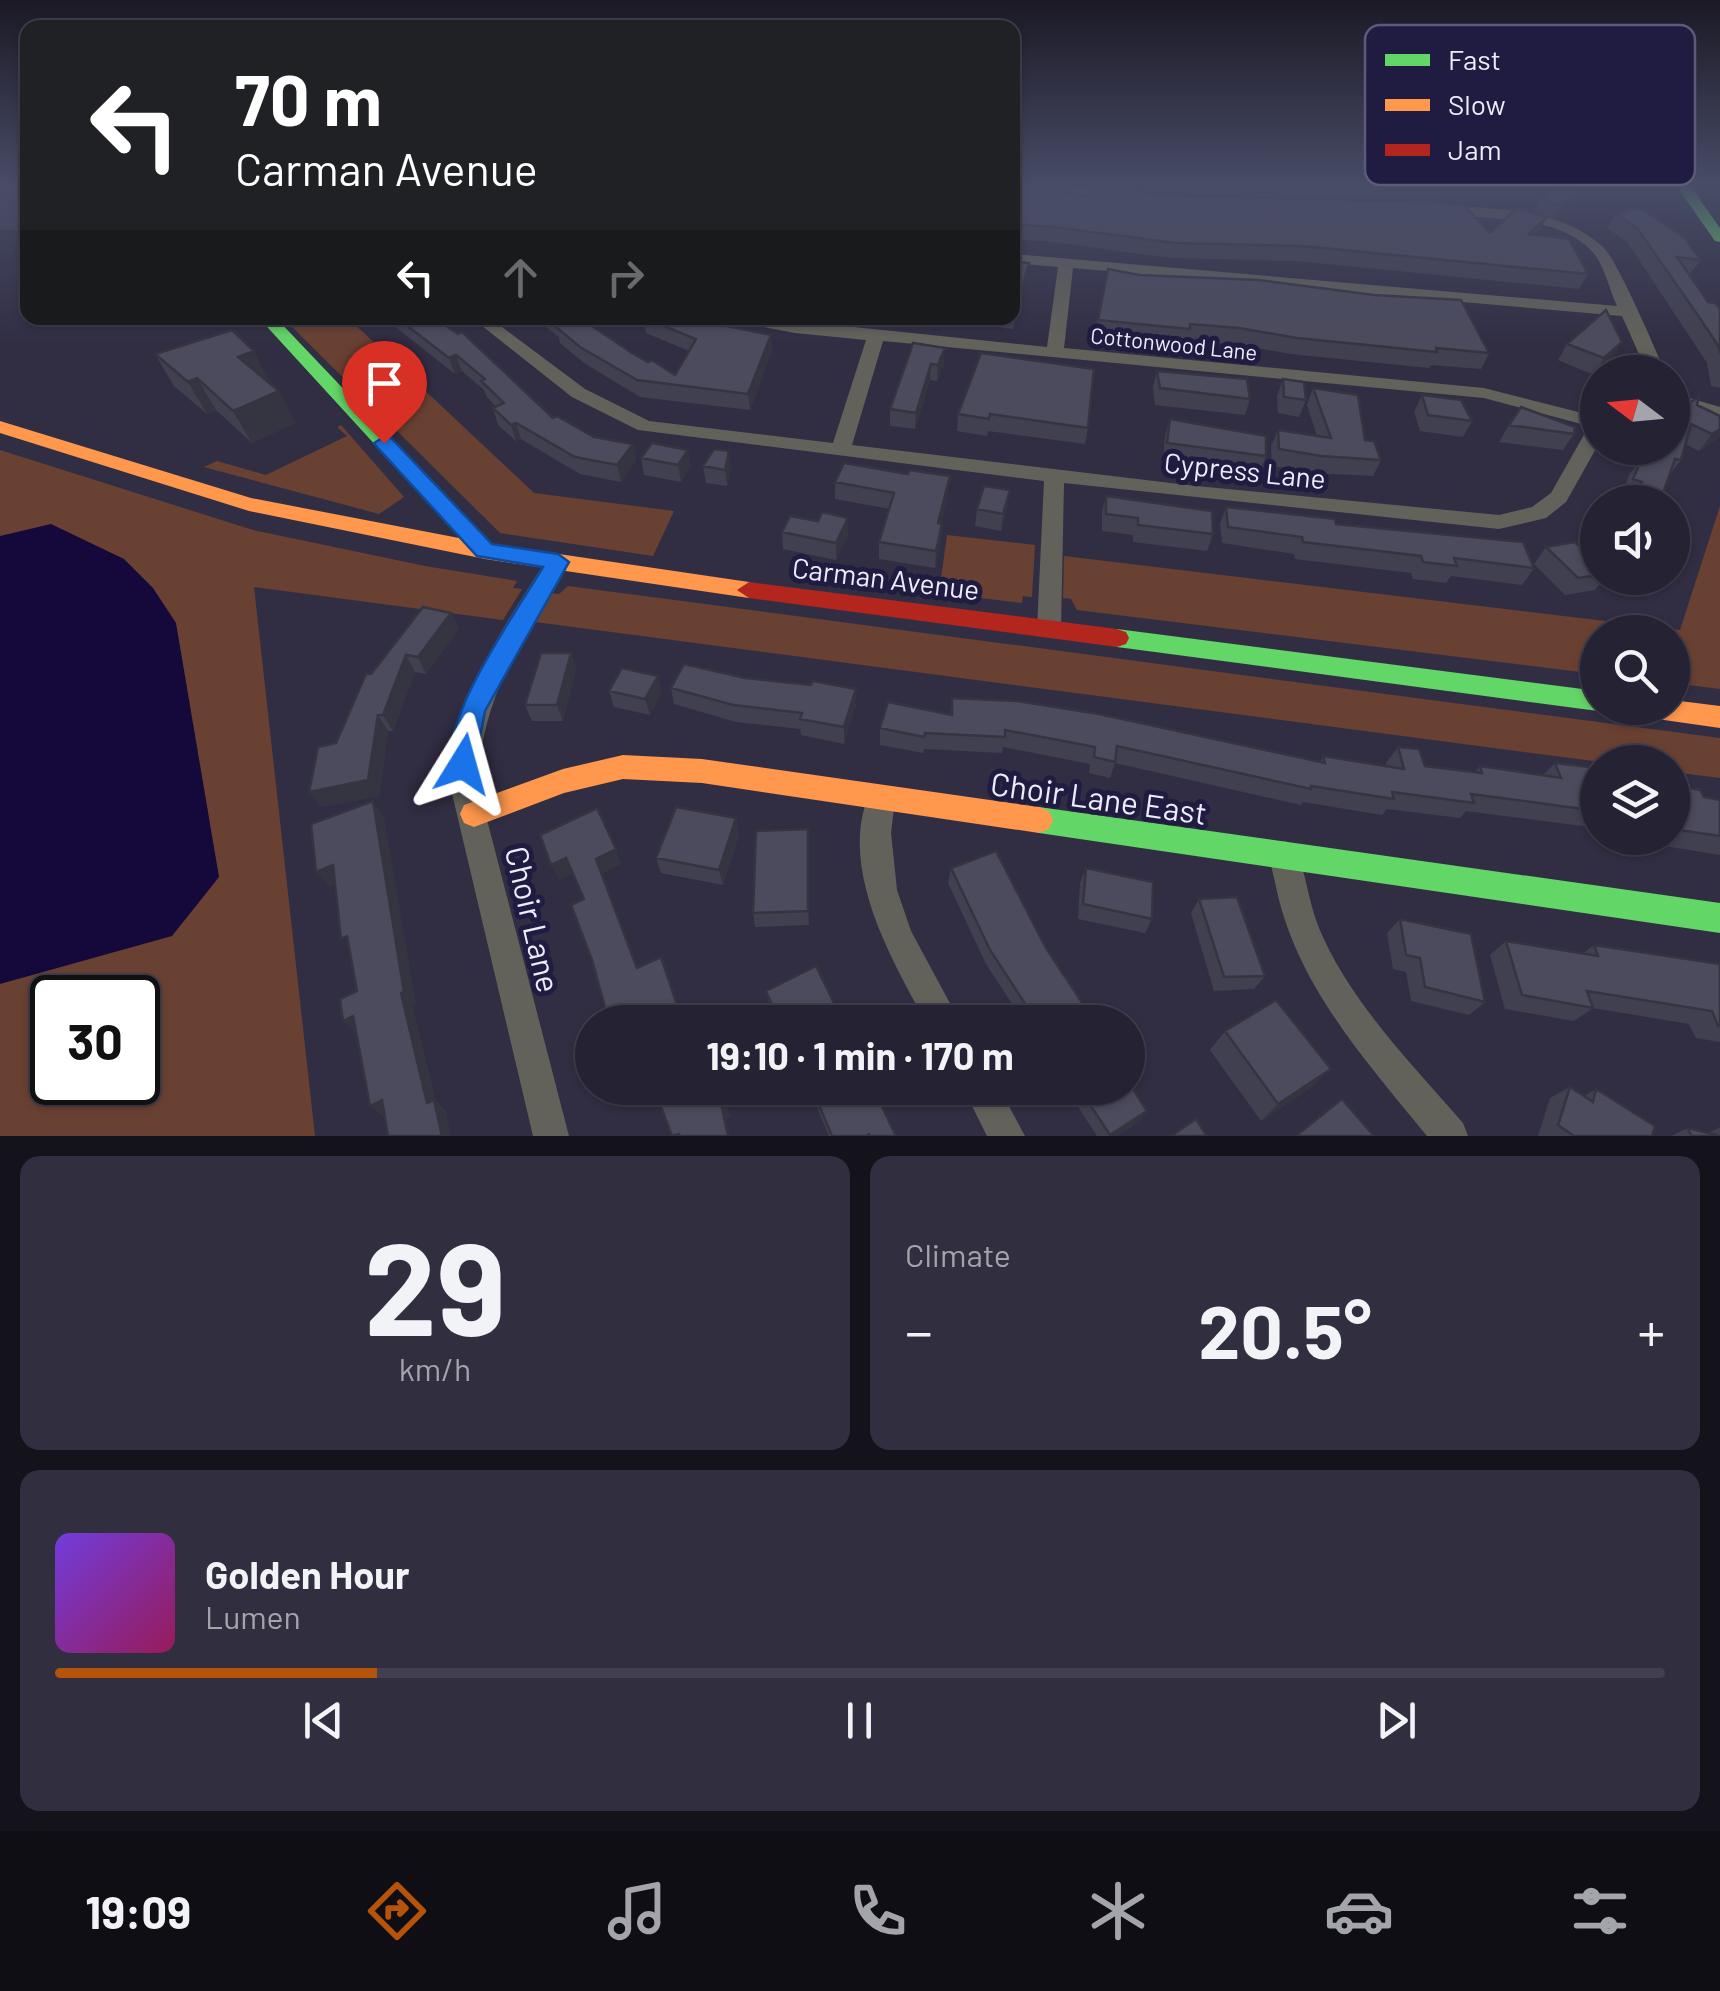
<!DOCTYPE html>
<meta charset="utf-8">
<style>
body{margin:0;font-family:Barlow,sans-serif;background:#312f3f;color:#f1f3f6;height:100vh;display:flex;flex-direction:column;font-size:38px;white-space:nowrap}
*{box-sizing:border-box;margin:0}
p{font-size:32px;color:#a3a4ac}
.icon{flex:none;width:55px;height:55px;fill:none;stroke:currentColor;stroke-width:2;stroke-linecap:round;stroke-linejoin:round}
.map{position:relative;height:1136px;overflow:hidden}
.sheet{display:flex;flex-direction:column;gap:20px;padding:20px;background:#14131c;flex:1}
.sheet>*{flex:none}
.guide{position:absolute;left:20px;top:20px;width:1000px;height:305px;border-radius:20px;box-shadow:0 2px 8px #0004,0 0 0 2px #423f4e;background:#202124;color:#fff;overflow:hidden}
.needle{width:65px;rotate:286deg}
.fabs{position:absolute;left:1580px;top:355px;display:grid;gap:20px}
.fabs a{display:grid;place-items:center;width:110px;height:110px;border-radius:50%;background:#252233;box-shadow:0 2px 8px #0004,0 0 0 2px #423f4e;font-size:50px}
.speed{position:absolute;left:30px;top:975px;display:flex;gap:20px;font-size:50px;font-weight:700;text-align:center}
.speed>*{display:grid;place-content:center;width:130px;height:130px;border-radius:50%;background:#252233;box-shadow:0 2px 8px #0004,0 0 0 2px #423f4e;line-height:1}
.speed .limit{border:5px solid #111;border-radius:15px;background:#fff;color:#111}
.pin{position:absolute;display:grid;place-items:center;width:85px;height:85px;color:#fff;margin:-102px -42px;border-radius:50% 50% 50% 0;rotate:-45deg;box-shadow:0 0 10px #0007}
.pin .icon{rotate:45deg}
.me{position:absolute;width:110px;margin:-55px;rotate:8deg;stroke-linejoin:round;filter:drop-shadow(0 0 8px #0008)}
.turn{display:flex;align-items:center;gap:35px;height:210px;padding:0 50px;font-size:45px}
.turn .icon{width:130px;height:130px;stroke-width:2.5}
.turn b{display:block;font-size:70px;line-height:85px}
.lanes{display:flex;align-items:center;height:95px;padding:0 50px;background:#0003;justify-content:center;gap:50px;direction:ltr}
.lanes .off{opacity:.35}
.big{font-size:75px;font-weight:700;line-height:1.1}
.sheet .widget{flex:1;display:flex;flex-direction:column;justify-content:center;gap:15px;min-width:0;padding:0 35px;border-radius:20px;background:#312f3f}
.sheet .dial{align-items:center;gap:0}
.dial b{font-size:130px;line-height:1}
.song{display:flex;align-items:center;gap:30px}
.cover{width:120px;height:120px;border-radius:15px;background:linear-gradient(135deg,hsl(260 70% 55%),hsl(330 70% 35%))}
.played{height:10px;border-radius:5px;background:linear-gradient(90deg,#b45309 20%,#423f4e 20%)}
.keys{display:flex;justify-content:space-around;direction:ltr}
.heat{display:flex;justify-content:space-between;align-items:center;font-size:55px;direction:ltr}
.sheet .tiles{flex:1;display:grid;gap:20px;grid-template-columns:1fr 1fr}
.widget:last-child{grid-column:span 2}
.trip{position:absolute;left:575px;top:1005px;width:570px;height:100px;border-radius:50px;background:#252233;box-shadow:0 2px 8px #0004,0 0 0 2px #423f4e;font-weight:700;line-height:100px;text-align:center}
.tab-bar{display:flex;height:160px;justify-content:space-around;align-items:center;background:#0f0e14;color:#a3a4ac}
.tab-bar .icon{width:70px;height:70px}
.tab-bar .selected{color:#b45309}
.tab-bar b{font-size:45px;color:#f1f3f6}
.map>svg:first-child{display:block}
.green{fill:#694132;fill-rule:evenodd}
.water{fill:#15083a}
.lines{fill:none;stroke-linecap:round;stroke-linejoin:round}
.street{fill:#63625a;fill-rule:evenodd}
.fast{fill:#63d668;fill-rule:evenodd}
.slow{fill:#ff974d;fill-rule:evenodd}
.jam{fill:#b3261e;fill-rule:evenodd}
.wall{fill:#414050}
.shaded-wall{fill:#353441}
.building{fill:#4c4b5d;stroke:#353441;stroke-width:2.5}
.route{fill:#1a73e8;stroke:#114b97;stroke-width:2.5}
.labels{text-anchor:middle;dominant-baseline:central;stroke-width:10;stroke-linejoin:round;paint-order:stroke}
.far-street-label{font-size:22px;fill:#ececfb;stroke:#201c41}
.street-label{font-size:28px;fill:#ececfb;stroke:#201c41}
.near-street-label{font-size:32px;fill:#ececfb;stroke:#201c41}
.key{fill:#201c41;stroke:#5d5a79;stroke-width:2.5}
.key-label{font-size:28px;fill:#ececfb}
</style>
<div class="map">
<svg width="1720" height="1136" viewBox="0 0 1720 1136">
<rect width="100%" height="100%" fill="#312e44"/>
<path class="green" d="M283,318h65l186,175 140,18 -21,45 -153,-23z
M341,425l63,72 -25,17 -175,-47 13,-6 49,14 81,-39 -10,-9z
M0,450l253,80 172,36 92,15 -4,7 9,1 -19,31 -249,-33 61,549h-315zM52,998h86v84h-86z
M1720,506v183l-47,-6 -1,-51h-74l-1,42 -520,-64 -6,-11 -8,-1 1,-42 616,74z
M947,535l88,10 -3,52 -9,-1 -1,7 -83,-10z
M568,586l1152,152v40l-47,-6 -1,-10h-71l-1066,-140 16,-29 8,1z"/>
<path class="water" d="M51,524l73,35 29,29 23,35 43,254 -47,59 -172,48v-448z"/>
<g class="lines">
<path class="street" d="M1028,184h32l67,14 -7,4z
M1442,206c53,2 122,3 162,42 14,14 52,102 61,124h-18l-25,-56 -549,-48 -9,80 420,40 114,29v28l-32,57 -20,16 -47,11 -435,-46 -3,146 -4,6h-16l-4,-6 7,-148 -406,-51 -66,-33 -100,-79h18l95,71 64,32 184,22 33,-103 -71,-7 -57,-11 -2,-4h31l280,29 11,-80 -46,-4v-9l605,52c-7,-15 -12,-38 -22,-51 -34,-43 -111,-34 -158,-42l-2,-3zM883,341l601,57 105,28 -38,67 -19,14 -33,8 -303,-29 -344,-41z
M1672,393l48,14v12l-48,-15z
M557,554l11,8c-44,75 -87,133 -90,223l91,351h-36l-83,-351c5,-89 52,-156 99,-229z
M881,787l10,3 4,9 -4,34 6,57 14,41 49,91h-34c-35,-63 -90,-158 -55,-232z
M1284,841l10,4c12,26 14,56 25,83 31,74 92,135 144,195l5,13h-41c-62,-76 -133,-154 -152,-254 -3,-13 -7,-24 -1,-37z
M963,1088h36l26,48h-38z"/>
<path class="fast" d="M1675,184h14l31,44v14l-5,-1z
M259,318h17l217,228 3,5 -3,5h-16z
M1117,629l481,62v17h10l-10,3 -481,-64 -9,-3 -3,-6 3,-6z
M1039,807l681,96v30l-681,-100 -10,-4 -4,-9 4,-9z"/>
<path class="slow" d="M0,421l251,77 234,45 264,39 12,8 -12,8 -264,-39 -236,-48 -249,-78z
M1672,700l48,6v22l-70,-10 -9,-3 -4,-7h35z
M623,755l79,4 337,48 10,4 4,9 -4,9 -10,4 -337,-50 -79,-4 -59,14 -90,34 -10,-4 -4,-9 4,-9 99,-36z"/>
<path class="jam" d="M749,582l368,47 9,3 3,6 -3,6 -9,3 -368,-49 -12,-8z"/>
</g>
<path class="wall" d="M0,184h28v46h-28z
M1012,184l28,2 -1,3 51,7 400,37 43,-20 7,-14 20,-15h29l-36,35 -6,-2 -11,18 52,39 -9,15 -283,-28 -125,-3 -119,-16 -40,-3z
M1092,184h354l1,1 -7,14 -237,-4z
M1616,214l85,46 -12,15 19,27 12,7v79l-9,-2 -4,-23 -79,-120 -21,-15z
M1012,261l15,17 -14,51 -93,-11h92z
M1108,269l381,84 -8,16 -50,-4 -2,3 -138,-14 -57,-10 -47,-4 -2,5 -91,-9z
M370,318h65l118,100 41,19 39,7 3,16 -15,22 -41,-8 -59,-35 -5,2 -18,-16 -5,-17 3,-1 -9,-10 -3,-7 -22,-19 -7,3 -67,-53 -9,3z
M540,318h48l9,12 35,23 43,22 14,-24 -43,-18 -2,-11 -6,-4h53l6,2 74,15 1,16 -22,59 -110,-13 -56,-34 -24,-20 -1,-6 -17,-13z
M913,343l31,21 -7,17 -7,-1 -15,49 -25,-3v-17z
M1567,344l45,13 -18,18 -36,-15z
M981,353l107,75 -3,16 -97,-13 -1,5 -30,-5 1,-17z
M155,354l115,28 9,9 16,32 -43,20 -36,-33 -9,4 -33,-28z
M1157,371l93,28 -5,16 -90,-10 -2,-18z
M1283,379l23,21 -7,17 -21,-4 -1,-17z
M1313,388l52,52 16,20 -8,16 -59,-3 -42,-7 -1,-20 7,-16 39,6 -10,-31z
M1422,395l50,26 -9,16 -43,-6 -6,-19z
M1697,405l21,33 -19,13 -14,-7 -4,16 -11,14 -9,25 7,3h-40l1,-3 -8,-3 8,-21 11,-15 4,-12h28z
M1170,419l96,37 -6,16 -97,-13 2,-24z
M1509,425l65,9 -11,16 -64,-8z
M641,458l50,9 -10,15 -37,-7z
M703,466l28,2 -4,18 -21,-3z
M908,474l42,2 -2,17 -7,30 1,1 -1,16 -6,28 -56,-9v-17l11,-33 -55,-10v-17z
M1106,496l107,38 -6,17 -74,-9v-7l-31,-4v-19z
M1007,507l-6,24 -26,-5 2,-17z
M1226,507l110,17 198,44 -12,17 -71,-9 -5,7 -33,-4 -2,-6 -116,-14 -1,-5 -72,-11 -2,-19z
M848,518v17l-12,25 -53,-11 -1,-17 36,-11z
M1598,540v18l-10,-6z
M1546,547l52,16v15h7l-10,12 -30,5 -31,-31z
M451,613l8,16 -33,45 -11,-2 -22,59h-5l-9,65 -58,11 -12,-15 27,-49 35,-69z
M571,653l5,16 -13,52h-31l-7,-16z
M671,688l185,17 -12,39 -43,-9 -1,-6 -64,-7 -62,-18z
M609,691l53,1 -12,23 -36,-8z
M952,698l368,64 3,-6 64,10 -1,-3 12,-16 27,19 50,6 5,-6 63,9 12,-12 43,5v60l-132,-17 -6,7 -73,-9 -5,6 -79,-13 -2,3 -186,-42 -5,15 -21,-5 1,-9 -87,-17 -1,6 -78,-4 -1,4 -43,-8v-17l70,-13z
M1672,785l32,12 16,3v55l-80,-13 -2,-4h34z
M736,818l3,16 -16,51 -62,-12 -5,-15z
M809,844v81l-54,2 -2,-14z
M951,868l95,80 43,65 -3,5 3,4h-65l-38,-58 -38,-81z
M1086,868l66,51 -7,14 -67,-14 2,-36z
M1199,899l66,77 -11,13 -40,2 -23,-78z
M1400,919l85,83 -16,13 -58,-14 -5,-29 -13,-3 -6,-36z
M1506,941l76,13 12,-9 126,19v78l-24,-4 -7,-14 -96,-16 -19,13 -69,-12 -15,-54z
M766,991l77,31h-67l-7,-18z
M1225,1031l87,56 -51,34 -51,-71z
M1570,1087l14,9 12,-7 56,47h-114l12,-38z
M825,1088h48l23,48h-67l-11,-26 -2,-12 11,-6z
M1066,1088h62l11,34 -22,14h-20z
M1720,1127v9h-49l17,-8 20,5z"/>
<path class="shaded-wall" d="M1583,184h6l-36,35 8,-14z
M1547,217l-8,15 -18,17 8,-15z
M1029,263l-2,15 -14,51 2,-15z
M376,318h10l2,3 -9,3z
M771,335l1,16 -22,59 -2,-16z
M1622,342l-10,15 -18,18 10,-17z
M945,348l-1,16 -7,17 1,-16z
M254,351l16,31 -15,7 -17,-32z
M456,355l6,16 -7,3 -6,-16z
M931,364l-1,16 -15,49 1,-16z
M197,378l19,32 -9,4 -19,-32z
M279,391l16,32 -43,20 -19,-32z
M516,423l5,16 -5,2 -5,-16z
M1720,429v7l-2,2 -19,13 13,-17z
M633,444l3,16 -15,22 -4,-17z
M688,450l3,17 -10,15 -3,-17z
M729,451l2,17 -4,18 -2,-16z
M950,476l-2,17 -11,47 1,-17z
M1010,490l-3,17 -6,24 2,-17z
M848,518v17l-12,25v-17z
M942,524l-1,16 -6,28 1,-17z
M451,613l8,16 -33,45 -8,-17z
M571,653l5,16 -13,52 -6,-16z
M406,655l9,17 -22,59 -10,-16z
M658,676l4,16 -12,23 -5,-16z
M856,689v16l-12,39v-17z
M378,715l10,16 -9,65 -58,11 -12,-15z
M373,801l11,16 32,188 -3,2 23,94 10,10 5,25h-9l-15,-33 -26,-110z
M736,818l3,16 -16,51 -4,-15z
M808,829l1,15v81l-1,-14z
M616,849l5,15 -19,10 -6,-15z
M566,858l7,15 -14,7 -8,-15z
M333,865l12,15 -16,7 -13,-15z
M353,1016l4,18 -14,-13z
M1331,1069l-19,18 -51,34 17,-17z
M382,1100l13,11 -11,7 -14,-12z
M727,1106l4,11 -5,2 4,17h-2l-6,-28z
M1147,1111l-8,11 -22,14h-8z"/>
<path class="building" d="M0,184h28v5h-28z
M1012,184h13l15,2 -2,3 52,7 1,-9 74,8 268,7 31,3 26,28 25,-23 17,2 15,5 -18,17 40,5 19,35 -286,-28 -127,-3 -120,-16 -43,-3z
M1560,184h23l-22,21 -21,-6z
M1640,208l44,29 17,23 -24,-3 31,45 7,1 5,6v44l-1,-6 -20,-30 -62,-89 -21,-14z
M1012,261l17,2 -14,51h-3z
M1108,269l31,6 120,5 115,15 87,5 28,53 -53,-5 1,4 -140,-14 -58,-10 -49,-4v5l-92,-9z
M1606,310l16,32 -18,16 -37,-14z
M397,318h38l23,16 4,-2 91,86 4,-2 37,21 39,7 -16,21 -42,-8 -59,-34 -5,2 -18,-17 11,-5 -23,-22 4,-2 -29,-24 -7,3z
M550,318h38l8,4 -7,2 43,29 16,9 4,-2 23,15 21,-36 -52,-21h47l6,2 74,15 -23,59 -111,-14 -57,-33 -24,-20 5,-2z
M232,330l22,21 -16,6 41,34 -46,20 -36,-33 -9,4 -33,-28z
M913,343l32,5 -7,17 -7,-1 -15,49 -26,-4z
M981,353l113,16 -6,59 -98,-14 -1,5 -31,-5z
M1157,371l90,8 3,20 -90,-11z
M1283,379l21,3 2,18 -22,-3z
M1313,388l45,7 7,45 9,1 7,19 -60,-4 -42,-7 -1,-19 53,8z
M1422,395l39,5 11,21 -44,-6z
M1699,397l-2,8 23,11v13l-8,5 -21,-10 -10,36 -6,-1 -14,40 7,3h-35l9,-20 -9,-3 9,-21 5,2 4,-12h21v-35z
M1521,407l54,20 -1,7 -65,-9z
M1170,419l96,17v20l-99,-13z
M652,443l36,7 -10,15 -37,-7z
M714,449l15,2 -4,19 -22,-4z
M844,463l64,11 1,-4 41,6 -12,47 4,1 -6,27 -57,-9 15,-49 -59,-11z
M984,486l26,4 -7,24 -26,-5z
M1106,496l106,15 1,23 -75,-9v-7l-32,-4z
M1226,507l109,12 1,5 187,18 11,26 -80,-10 3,8 -34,-4 -2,-6 -118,-14 -1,-5 -74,-10z
M822,512l26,6 -12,25 -54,-11 8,-16 28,5z
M1575,542l23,21v12l-20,3 -32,-31z
M423,607l28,6 -33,44 -12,-2 -23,60h-5l-10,65 -59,12 9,-45 18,-4 30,-69h5z
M541,653h30l-14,52h-32z
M684,664l61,14 66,7 2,-4 43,8 -12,38 -44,-8 2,-6 -69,-8 -62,-17z
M622,668l36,8 -13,23 -36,-8z
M952,698l65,3 82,13 226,49 -2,-7 81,13 -6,-22 21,2 6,17 57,7 -2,-7 81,12 -6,-15 43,5v43l-127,-17 3,9 -82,-11 2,7 -83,-13v3l-194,-43 -2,16 -21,-5 1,-10 -90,-17v7l-80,-4 -1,4 -44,-9 8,-26 64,13z
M1672,785l28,5 4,7 16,3v36l-48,-7z
M373,801l31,191 -3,1 26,110 7,-3 8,36h-54l-6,-36 -12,6 -17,-90 -10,5 -3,-22 17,-8 -10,-55 -6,3 -8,-74 -17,7 -5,-48z
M676,807l60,11 -17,52 -63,-12z
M597,808l19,41 -20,10 41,109 24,-11 20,60 -11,5h-61l-17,-62 -21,-55 13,-6 -18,-41 -15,7 -11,-30z
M808,829v82l-55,2 3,-82z
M996,851l50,97 43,65 -5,2 5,7h-52l-47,-72 -39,-82z
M1086,868l67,14 -1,37 -69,-15z
M1237,897l28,79 -41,1 -25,-78z
M1400,919l71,15 14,68 -60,-15 -5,-29 -14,-3z
M1506,941l92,15 -4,-11 126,19v62h-2l-6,-15 -125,-20 6,17 -71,-13z
M816,966l27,56h-64l-13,-31z
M1276,1000l55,69 -53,35 -53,-73z
M1128,1081l19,30 -37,24 -31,-47h49z
M1570,1087l23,15 3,-13 59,37 -3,10h-78l-16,-11z
M654,1088h65l8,18 -5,2 6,28h-49v-2l-7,2z
M830,1088h43l23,48h-26l-1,-2 -3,2h-34l-16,-38 15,-8z
M1342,1099l32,37h-74l-2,-2z
M1196,1119l11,17h-36z
M1688,1128l32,8h-29z"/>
<linearGradient id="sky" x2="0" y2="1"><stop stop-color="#1b1925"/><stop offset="0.54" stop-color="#484c67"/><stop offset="1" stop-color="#484c67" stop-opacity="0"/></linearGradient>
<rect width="1720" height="343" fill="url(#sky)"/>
<path class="route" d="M384,437l7,1 101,106 66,10 11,8 -84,149 -12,62 -10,3 -9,-3c-22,-44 65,-165 89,-206l-66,-11 -100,-109 -3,-4z"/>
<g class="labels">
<g class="far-street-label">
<text transform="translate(1174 343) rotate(6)">Cottonwood Lane</text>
</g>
<g class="street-label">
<text transform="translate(1245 470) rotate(6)">Cypress Lane</text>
<text transform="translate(886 578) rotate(7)">Carman Avenue</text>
</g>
<g class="near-street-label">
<text transform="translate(1099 797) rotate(8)">Choir Lane East</text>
<text transform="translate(534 919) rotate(77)">Choir Lane</text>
</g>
</g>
<rect x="1365" y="25" width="330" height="160" rx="15" class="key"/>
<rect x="1385" y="54" width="45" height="12" fill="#63d668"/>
<rect x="1385" y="99" width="45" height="12" fill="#ff974d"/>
<rect x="1385" y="144" width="45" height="12" fill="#b3261e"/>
<g class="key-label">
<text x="1448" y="70">Fast</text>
<text x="1448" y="115">Slow</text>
<text x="1448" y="160">Jam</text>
</g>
</svg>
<div class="fabs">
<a><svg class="needle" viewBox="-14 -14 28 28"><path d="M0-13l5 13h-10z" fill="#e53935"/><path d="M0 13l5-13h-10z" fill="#a3a4ac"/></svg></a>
<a><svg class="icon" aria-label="sound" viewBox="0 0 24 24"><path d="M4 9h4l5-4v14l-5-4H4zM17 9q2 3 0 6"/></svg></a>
<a><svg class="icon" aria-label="search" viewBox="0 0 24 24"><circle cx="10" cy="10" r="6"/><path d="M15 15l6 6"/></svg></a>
<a><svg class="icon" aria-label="layers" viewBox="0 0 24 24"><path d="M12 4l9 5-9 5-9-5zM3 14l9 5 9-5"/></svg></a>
</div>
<div class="speed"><div class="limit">30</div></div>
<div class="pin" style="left:384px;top:443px;background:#d93025"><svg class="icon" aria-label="arrive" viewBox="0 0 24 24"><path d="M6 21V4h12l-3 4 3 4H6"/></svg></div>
<svg class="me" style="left:463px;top:764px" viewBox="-20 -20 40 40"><path d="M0-17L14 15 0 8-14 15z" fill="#1a73e8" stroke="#fff" stroke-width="4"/></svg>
<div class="trip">19:10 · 1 min · 170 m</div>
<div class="guide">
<div class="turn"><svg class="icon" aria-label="left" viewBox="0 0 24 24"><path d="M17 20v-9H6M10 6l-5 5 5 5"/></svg><div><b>70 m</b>Carman Avenue</div></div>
<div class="lanes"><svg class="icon" aria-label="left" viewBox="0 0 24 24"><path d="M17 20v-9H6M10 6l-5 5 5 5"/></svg><svg class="icon off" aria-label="ahead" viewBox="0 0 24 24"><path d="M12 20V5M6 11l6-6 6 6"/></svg><svg class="icon off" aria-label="right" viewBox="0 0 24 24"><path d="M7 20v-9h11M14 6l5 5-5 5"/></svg></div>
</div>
</div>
<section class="sheet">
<div class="tiles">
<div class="widget dial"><b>29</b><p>km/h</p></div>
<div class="widget"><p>Climate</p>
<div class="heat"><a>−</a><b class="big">20.5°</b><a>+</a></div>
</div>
<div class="widget">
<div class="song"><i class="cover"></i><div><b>Golden Hour</b><p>Lumen</p></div></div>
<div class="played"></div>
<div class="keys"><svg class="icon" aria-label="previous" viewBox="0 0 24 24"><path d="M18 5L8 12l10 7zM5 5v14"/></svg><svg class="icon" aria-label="pause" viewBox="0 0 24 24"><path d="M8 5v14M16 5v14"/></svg><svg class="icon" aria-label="next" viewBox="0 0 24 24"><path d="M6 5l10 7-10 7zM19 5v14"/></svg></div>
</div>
</div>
</section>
<nav class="tab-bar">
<b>19:09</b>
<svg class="icon selected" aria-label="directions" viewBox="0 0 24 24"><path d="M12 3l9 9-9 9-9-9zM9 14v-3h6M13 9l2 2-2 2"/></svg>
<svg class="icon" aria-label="music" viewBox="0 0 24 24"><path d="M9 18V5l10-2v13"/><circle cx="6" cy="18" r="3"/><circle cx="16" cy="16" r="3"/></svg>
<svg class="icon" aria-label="phone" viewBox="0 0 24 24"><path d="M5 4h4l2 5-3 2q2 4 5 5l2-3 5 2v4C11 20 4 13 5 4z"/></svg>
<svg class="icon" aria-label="climate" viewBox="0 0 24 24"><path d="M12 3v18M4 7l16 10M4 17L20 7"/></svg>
<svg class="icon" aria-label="car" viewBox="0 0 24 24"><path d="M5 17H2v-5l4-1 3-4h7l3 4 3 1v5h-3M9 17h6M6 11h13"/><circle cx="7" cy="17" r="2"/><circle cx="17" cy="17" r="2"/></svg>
<svg class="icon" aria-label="filters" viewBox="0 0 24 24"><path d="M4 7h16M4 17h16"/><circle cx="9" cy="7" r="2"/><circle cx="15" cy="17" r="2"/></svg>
</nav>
